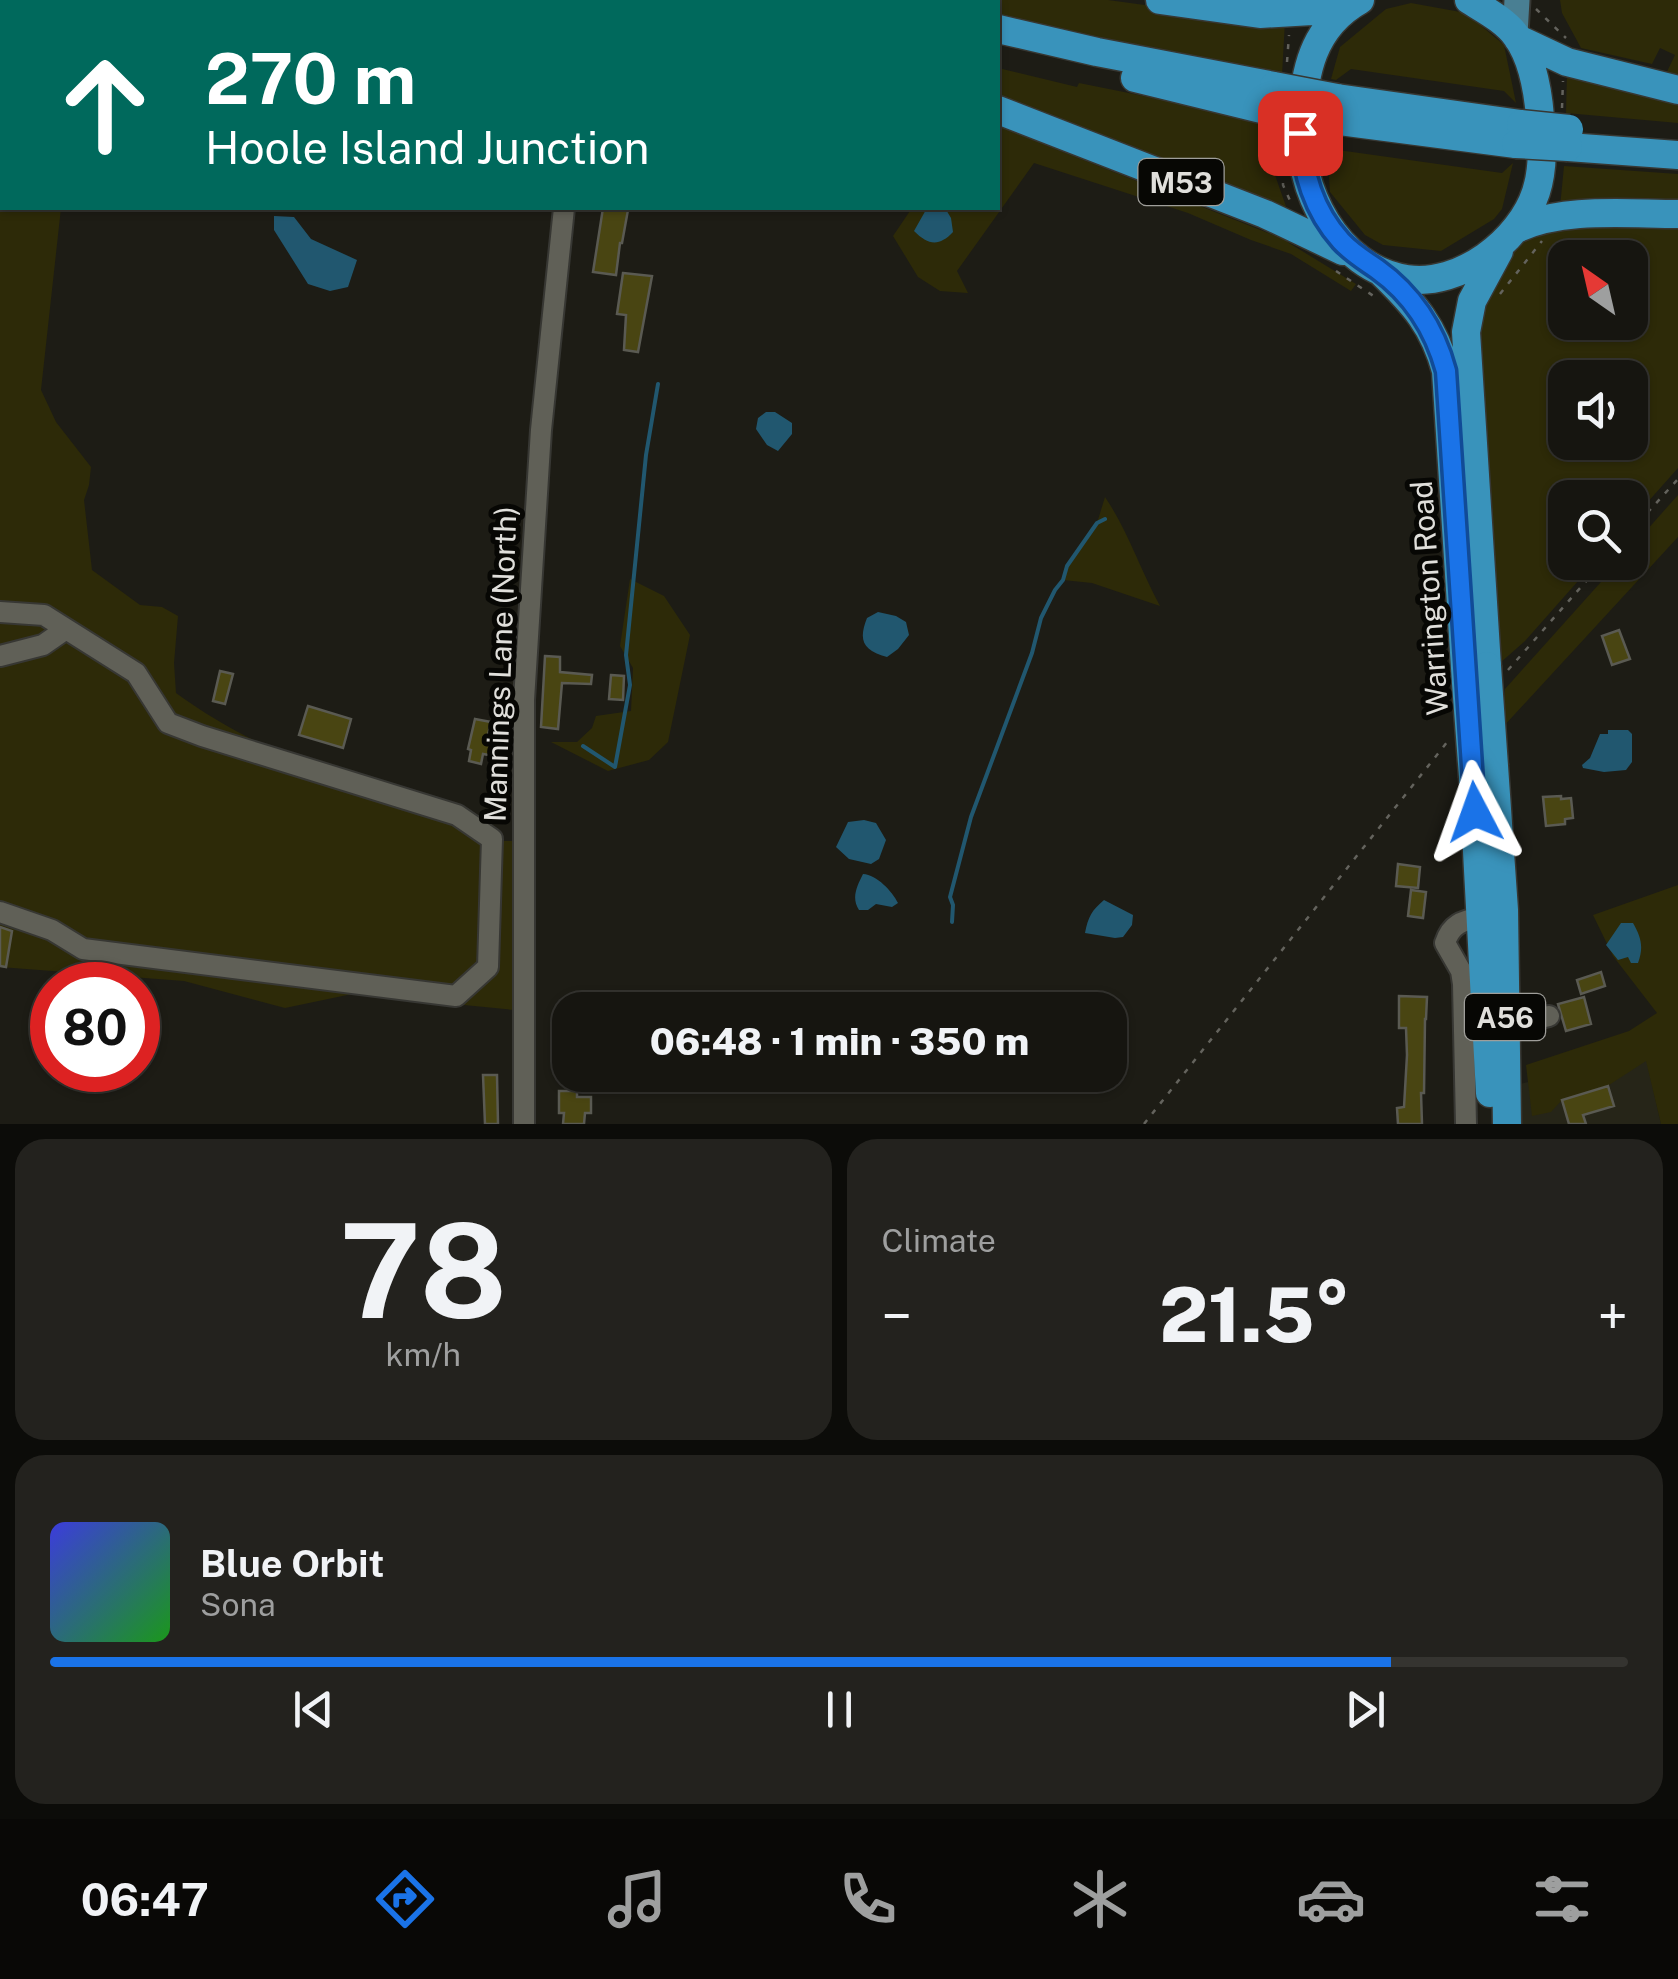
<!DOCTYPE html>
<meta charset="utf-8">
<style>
body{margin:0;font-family:"Public Sans",sans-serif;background:#23221e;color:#f1f3f6;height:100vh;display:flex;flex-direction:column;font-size:38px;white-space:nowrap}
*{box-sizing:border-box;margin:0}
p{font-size:32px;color:#9e9f9f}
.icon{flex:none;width:55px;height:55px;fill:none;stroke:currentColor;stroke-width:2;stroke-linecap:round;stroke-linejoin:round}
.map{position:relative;height:1124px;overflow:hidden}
.details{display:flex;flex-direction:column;gap:15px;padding:15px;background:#0c0c09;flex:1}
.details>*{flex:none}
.top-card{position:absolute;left:0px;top:0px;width:1000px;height:210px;box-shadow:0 2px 8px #0004,0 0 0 2px #353430;background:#00695c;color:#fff;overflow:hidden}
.needle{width:65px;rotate:326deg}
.fabs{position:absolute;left:1548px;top:240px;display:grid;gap:20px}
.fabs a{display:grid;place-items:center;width:100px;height:100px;border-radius:20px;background:#161510;box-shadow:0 2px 8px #0004,0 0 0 2px #353430;font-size:50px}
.speed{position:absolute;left:30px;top:962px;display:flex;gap:20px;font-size:50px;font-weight:700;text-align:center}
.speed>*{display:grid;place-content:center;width:130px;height:130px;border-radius:50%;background:#161510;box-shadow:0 2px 8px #0004,0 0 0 2px #353430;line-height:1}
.speed .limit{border:15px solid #d22;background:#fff;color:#111}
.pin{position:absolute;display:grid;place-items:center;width:85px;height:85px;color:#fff;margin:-42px;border-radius:20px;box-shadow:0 5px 15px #0006}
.me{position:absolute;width:110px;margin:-55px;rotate:356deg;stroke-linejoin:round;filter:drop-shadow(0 0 8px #0008)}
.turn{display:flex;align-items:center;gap:35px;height:210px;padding:0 40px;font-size:45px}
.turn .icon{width:130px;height:130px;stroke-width:2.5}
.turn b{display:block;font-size:70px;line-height:85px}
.big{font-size:75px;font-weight:800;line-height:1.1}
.details .widget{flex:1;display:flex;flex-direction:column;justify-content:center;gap:15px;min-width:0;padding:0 35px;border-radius:30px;background:#23221e}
.details .dial{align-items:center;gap:0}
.dial b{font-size:130px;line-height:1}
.song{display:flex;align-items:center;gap:30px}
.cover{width:120px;height:120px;border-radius:15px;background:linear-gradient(135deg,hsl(240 70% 55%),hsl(120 70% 35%))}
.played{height:10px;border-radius:5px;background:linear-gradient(90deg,#1a73e8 85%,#353430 85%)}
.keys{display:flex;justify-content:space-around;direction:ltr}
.heat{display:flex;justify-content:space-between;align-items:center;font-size:55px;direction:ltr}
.details .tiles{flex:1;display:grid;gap:15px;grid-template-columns:1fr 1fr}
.widget:last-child{grid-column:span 2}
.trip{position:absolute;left:552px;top:992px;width:575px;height:100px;border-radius:30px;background:#161510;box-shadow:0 2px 8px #0004,0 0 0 2px #353430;font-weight:800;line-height:100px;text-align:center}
.dock{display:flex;height:160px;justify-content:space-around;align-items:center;background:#090806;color:#9e9f9f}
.dock .icon{width:70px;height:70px}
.dock .on{color:#1a73e8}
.dock b{font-size:45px;color:#f1f3f6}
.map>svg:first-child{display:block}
.built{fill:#262518}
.green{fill:#2d2a08;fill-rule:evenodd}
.water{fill:#21576f}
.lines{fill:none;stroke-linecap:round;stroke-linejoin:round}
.stream{stroke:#21576f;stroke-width:4}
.building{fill:#494512;stroke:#5a5a52;stroke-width:2.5}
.minor-casing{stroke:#373733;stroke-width:24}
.major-casing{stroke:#373733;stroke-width:29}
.highway-casing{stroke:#373733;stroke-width:31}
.path{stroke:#64635d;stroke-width:2.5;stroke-dasharray:5 8;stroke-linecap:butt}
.minor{stroke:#606057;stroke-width:20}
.major{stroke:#497f93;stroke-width:25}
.highway{stroke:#3993bb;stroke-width:28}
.highway-bridge-casing{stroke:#373733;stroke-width:31;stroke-linecap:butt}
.highway-bridge{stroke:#3993bb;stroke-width:28}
.route-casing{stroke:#114b97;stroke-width:25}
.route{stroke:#1a73e8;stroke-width:18}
.labels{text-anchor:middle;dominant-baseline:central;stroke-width:10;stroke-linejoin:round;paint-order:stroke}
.shield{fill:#070704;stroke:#9f9e9a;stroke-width:2.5}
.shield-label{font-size:28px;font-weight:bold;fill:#e0dfdb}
.street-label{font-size:30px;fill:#e0dfdb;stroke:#070704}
</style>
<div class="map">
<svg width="1678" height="1124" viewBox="0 0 1678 1124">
<rect width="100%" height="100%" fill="#1d1c15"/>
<path class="built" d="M1645,1054l16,70h-140l-1,-40z"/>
<path class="green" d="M937,0h171l110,15 67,6 -3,54 -106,-16 -178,-45v-12h-50z
M1560,0h118v83l-15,-3 12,-25 -15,-7 -8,16 -71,-16 -19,-35z
M1411,3l55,10 38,32 12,58 -12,-12 -153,-22 -15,11 -5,-1 9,-32 46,-38z
M0,5h2v203h59l-20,182 15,32 35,45 -2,18 -5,15 8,70 48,35 22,2 16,9 -4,47 2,30c91,67 206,99 312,137l16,11h9l1,169 -162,-16 -67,14 -101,-27 -184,-14z
M998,68l79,19 2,-4 199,40 -3,52 14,40 -291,-116z
M1567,72l111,27v24l-112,-10z
M998,126l288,114 3,3 67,41 -5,7 -60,-37 -40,-14 -63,-27 -154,-50 -77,108 11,22 -28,-2 -22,-14 -25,-41 19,-28h86z
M1326,134l12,16 164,23 11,-10 -11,46 -8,10 -53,32 -58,-6 -18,-10 -35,-43z
M1564,166l114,8v31l-118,2z
M1556,223l122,1v244l-48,54v-24h-65v64l29,1 -69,78 -25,22 -22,-332c12,-51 24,-90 78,-108zM1565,258h65v64h-65zM1565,378h65v64h-65z
M1678,495v42l-176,191 3,-39 113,-126 12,-1v-13z
M1105,497c23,34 35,72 55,109l-68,-23 -29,-3 4,-14 30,-43z
M630,579l34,17 26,39 -22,107 -19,18 -41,11 -57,-29h26l15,-14 4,-12 35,-5 2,-43 -13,-22z
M1678,885v239h-17l-15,-63 -37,24 -47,15 -11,12 -19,4 -6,-51 103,-34 28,-18 -44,-57 -20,-41z"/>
<path class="water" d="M927,208h18l6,10 2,14c-14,15 -25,13 -39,-1z
M274,216l20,1 17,22 46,21 -9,27 -18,4 -22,-7 -34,-54z
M766,412h9l17,11v11l-14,17 -11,-6 -11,-16 2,-11z
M878,612l18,4 10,6 3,13 -11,14 -11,8c-24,-7 -29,-16 -20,-39z
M1608,730h20l4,4v28l-6,8 -22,2 -21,-4 -1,-3 8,-7 10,-24h8z
M864,820l12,3 10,17 -7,19 -8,5 -22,-5 -13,-12 12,-25z
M863,874c14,1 29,17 35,29l-6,4 -16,-3 -8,6h-9c-8,-12 -2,-24 4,-36z
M1104,900l29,15 -1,10 -9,12 -8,1 -30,-5c3,-16 7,-23 19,-33z
M1621,923h12c8,14 11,24 5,40h-7l-3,-6 -10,3 -12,-15z"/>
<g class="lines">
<path class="stream" d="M543,0l5,2
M583,746l32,21 15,-82 -4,-30 20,-200 12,-71
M952,922l1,-17 -3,-8 21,-80 61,-164 9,-35 14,-28 8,-10 4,-14 30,-43 8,-4"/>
</g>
<path class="building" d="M603,208l25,2 -6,33h-2l-4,32 -23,-3z
M623,273l29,3 -14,76 -14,-2 2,-35 -9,-1z
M1619,630l11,29 -18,6 -10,-29z
M545,656l15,1v15l32,3 -1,9 -29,-1 -4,46 -17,-2z
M220,671l13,3 -8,30 -12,-3z
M611,675l13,1 -1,24 -14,-1z
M308,706l43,13 -8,29 -44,-13z
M475,719l16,3 -3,13 5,1 -4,19 -6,-1 -2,10 -12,-3 2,-11 -3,-1z
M1561,796v3l10,-1 2,20 -8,1v5l-19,2 -3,-29z
M1398,864l22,3 -2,21 -22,-2z
M1411,890l15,2 -3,26 -15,-2z
M0,927l12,4 -6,36 -6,-1z
M1601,972l4,14 -24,8 -4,-14z
M1399,996l28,1 -1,22h-1l-1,74h-3l1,31h-24l-1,-16 7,-1 3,-52 -1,-27h-7z
M1584,997l7,27 -25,7 -8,-27z
M483,1075h14l1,49h-13z
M1608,1086l6,20 -31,9 3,9h-17l-7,-24z
M559,1091h18v6h14v16h-6l-1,11h-21l1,-11h-5z"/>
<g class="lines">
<g class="minor-casing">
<path id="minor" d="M586,2v-2
M0,612l44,3 92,58 32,50 34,13 255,79 35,24 -4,128 -32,29 -373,-47 -31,-19 -52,-18
M0,656l43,-11 23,-16
M1506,1026l43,-10
M524,1124v-424l17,-270 23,-222
M1466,1124l-3,-140 -2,-13 -16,-28c6,-19 17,-22 35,-26"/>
</g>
<g class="major-casing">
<path id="major" d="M1515,34l2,-34"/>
</g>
<g class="highway-casing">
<path id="highway" d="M723,0l6,2
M830,0l9,2
M891,0l9,2
M1160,0l100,14 52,-3 39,-8
M1360,0c-48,27 -56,73 -59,123 -5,65 36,146 106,156 53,8 113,-38 129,-87 8,-25 6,-50 4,-75 -2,-25 -8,-59 -23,-80 -11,-16 -32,-27 -48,-37
M998,29l99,23 177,34
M1518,39l49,23 111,28
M1135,78l134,33
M1337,98l184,26
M998,110l267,104 78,37
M1332,120l184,24
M1568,147l110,8
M1516,229c47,-22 110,-15 162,-15
M1381,272c33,32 53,54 65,99l20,312
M1487,666l-21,-334 6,-31 27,-50
M1494,766l10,144 3,214
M1473,777l17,316"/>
</g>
<path class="path" d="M523,0l4,2
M1536,9l30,29
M1287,62l2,-27
M1562,108l1,-27
M1283,170v15l9,20
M1336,271l39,26
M1500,294l42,-53
M1630,532l48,-53
M1508,670l95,-108
M1144,1124l304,-383"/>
<use href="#minor" class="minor"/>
<use href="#major" class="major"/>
<use href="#highway" class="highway"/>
<g class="highway-bridge-casing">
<path id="highway-bridge" d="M1274,86l63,12
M1269,111l63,9
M1521,124l48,5
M1516,144l52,3
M1487,666l7,100
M1466,683l7,94"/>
</g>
<use href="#highway-bridge" class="highway-bridge"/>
</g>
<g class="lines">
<g class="route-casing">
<path id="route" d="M1300,133c3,40 13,77 41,108 11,12 23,19 36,28 35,25 58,61 69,102l29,441"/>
</g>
<use href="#route" class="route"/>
</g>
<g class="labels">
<g class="shield">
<rect x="1138.5" y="159" width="85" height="46" rx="8"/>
<rect x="1465" y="994" width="80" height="46" rx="8"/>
</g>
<g class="shield-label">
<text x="1181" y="182">M53</text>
<text x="1505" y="1017">A56</text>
</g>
<g class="street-label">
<text transform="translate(1429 598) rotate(-94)">Warrington Road</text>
<text transform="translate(500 664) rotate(-88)">Mannings Lane (North)</text>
</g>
</g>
</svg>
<div class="fabs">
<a><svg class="needle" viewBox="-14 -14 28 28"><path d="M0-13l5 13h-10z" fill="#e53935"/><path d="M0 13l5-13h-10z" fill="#9e9f9f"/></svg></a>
<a><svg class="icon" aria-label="sound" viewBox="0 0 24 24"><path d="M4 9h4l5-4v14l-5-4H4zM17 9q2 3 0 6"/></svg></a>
<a><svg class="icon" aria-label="search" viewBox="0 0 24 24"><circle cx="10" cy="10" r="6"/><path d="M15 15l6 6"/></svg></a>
</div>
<div class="speed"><div class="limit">80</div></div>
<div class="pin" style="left:1300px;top:133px;background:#d93025"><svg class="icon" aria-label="arrive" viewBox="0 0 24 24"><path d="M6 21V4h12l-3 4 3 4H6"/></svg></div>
<svg class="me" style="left:1475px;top:812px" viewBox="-20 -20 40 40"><path d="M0-17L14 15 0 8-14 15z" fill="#1a73e8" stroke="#fff" stroke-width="4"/></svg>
<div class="trip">06:48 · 1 min · 350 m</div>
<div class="top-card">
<div class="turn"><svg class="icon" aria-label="ahead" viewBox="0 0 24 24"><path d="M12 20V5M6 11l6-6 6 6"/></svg><div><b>270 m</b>Hoole Island Junction</div></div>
</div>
</div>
<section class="details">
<div class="tiles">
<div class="widget dial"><b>78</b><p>km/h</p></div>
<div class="widget"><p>Climate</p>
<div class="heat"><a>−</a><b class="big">21.5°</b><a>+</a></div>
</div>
<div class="widget">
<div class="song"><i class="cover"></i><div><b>Blue Orbit</b><p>Sona</p></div></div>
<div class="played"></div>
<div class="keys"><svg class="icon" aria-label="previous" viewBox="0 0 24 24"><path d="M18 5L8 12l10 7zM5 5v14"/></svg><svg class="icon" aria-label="pause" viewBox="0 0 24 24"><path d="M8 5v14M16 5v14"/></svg><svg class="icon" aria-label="next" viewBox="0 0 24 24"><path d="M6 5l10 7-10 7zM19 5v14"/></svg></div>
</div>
</div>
</section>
<nav class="dock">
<b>06:47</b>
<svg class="icon on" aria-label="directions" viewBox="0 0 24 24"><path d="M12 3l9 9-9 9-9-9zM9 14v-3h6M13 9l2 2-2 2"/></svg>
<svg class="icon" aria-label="music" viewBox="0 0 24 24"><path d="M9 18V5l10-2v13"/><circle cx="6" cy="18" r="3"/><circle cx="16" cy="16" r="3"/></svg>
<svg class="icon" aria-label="phone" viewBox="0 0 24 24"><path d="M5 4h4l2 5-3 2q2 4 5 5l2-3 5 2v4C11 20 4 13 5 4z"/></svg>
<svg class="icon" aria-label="climate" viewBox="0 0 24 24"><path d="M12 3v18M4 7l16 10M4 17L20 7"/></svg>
<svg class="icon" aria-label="car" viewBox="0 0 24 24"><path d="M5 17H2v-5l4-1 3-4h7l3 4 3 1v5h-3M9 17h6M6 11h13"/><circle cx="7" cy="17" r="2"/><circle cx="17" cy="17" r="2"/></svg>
<svg class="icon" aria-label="filters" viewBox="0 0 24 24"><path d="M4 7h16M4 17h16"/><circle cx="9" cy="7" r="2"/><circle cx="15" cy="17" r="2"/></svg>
</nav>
